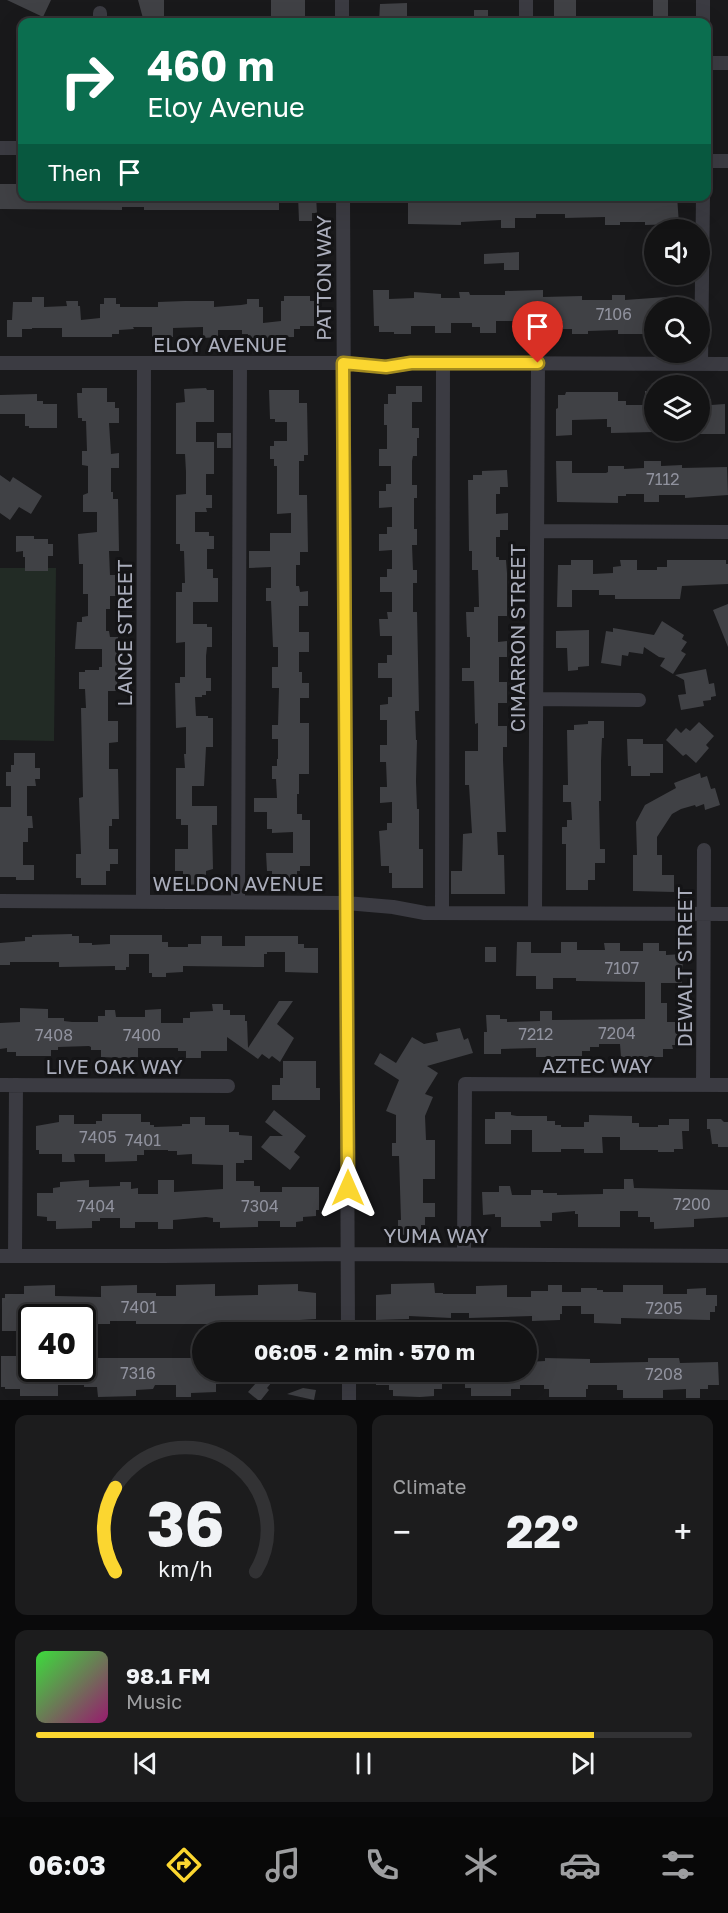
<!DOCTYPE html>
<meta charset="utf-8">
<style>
body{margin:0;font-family:"Golos Text",sans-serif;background:#1c1c1d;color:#f1f3f6;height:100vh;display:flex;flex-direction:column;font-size:22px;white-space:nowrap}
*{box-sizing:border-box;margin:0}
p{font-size:20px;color:#9d9ea0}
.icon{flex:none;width:33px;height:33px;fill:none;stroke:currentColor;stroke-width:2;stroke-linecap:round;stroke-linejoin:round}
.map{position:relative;height:1400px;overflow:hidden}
.details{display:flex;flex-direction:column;gap:15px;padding:15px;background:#0a0a0b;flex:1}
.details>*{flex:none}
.guide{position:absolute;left:18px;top:18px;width:693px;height:183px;border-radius:12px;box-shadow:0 6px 24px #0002,0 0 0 2px #323234;background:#0b6e4f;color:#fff;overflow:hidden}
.fabs{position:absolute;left:644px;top:219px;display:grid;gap:12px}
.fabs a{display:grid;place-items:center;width:66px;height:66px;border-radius:50%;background:#131314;box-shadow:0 6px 24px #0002,0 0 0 2px #323234;font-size:30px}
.speed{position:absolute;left:18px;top:1304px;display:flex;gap:12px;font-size:30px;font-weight:700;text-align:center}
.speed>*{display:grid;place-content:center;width:78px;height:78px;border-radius:50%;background:#131314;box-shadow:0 6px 24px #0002,0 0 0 2px #323234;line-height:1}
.speed .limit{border:3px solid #111;border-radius:9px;background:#fff;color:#111}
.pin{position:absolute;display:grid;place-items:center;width:51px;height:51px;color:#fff;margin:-62px -26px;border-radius:50% 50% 50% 0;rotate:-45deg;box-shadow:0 0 6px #0007}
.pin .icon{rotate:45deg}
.me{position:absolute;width:66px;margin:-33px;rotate:0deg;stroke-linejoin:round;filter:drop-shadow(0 0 4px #0008)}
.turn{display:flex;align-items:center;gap:21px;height:126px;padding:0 30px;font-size:27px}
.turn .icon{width:78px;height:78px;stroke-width:2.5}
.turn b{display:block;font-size:42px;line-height:51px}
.then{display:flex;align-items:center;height:57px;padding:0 30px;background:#0003;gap:12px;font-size:22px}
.big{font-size:45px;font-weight:700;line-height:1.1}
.details .card{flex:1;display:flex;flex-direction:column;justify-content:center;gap:9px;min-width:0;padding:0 21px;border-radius:12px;background:#1c1c1d}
.details .dial{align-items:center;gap:0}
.dial svg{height:156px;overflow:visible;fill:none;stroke:#323234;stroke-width:7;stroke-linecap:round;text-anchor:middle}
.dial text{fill:#f1f3f6;stroke:none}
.song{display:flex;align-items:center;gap:18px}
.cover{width:72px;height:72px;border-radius:9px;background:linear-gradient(135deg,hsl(120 70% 55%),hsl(320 70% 35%))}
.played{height:6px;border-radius:3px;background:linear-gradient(90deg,#fbd630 85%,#323234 85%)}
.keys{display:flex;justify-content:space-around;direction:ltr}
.heat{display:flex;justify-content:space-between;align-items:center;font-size:33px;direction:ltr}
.details .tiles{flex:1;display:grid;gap:15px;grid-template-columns:1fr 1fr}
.card:last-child{grid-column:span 2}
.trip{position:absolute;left:192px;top:1322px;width:345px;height:60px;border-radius:30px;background:#131314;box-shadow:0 6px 24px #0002,0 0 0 2px #323234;font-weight:700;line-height:60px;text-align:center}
.tabs{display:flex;height:96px;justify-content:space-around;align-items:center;background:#080808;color:#9d9ea0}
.tabs .icon{width:42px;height:42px}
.tabs .on{color:#fbd630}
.tabs b{font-size:27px;color:#f1f3f6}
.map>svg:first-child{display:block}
.green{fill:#222b25}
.building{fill:#404145}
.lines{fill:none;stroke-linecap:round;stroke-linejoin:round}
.minor{stroke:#3b3b42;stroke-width:14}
.route-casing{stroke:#a38b1f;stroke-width:15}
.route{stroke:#fbd630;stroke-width:10}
.labels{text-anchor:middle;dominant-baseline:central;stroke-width:6;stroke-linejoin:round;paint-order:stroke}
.number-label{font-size:16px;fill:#90929e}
.street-label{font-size:20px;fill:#aaadbb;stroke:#141416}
</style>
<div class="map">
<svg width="728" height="1400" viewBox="0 0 728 1400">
<rect width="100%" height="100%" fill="#19191b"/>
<path class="green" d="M0,568h56l-2,173 -54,-1z"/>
<path class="building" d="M7,0h44l-8,17z
M138,0h26v22h-20z
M271,0h34v22h-34z
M554,0h22v22h-22z
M653,0h15v22h-15z
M407,3v15h-7v4h-21l1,-18z
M474,10h14v12h-14z
M0,184h20v12h259v14h-135v-3h-22v3l-122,-1z
M298,196h18l1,17h-5v8h-13z
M408,196h19v3l41,-1v-2h117v5l41,-2v-3h51l2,28 -34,1v-3h-25v3h-15v-8l-40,1v-4h-29v4h-21v10h-14v-8l-40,2v3l-53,-1z
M519,252v18h-15v-7l-20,1v-10z
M373,290h16v9l25,-1v-6l27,2v4h19l-1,-6h10l1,3h35v-4l38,-1v7l39,-1v4h30v-5h13v5l41,-3v11h-12v26h-36v-4l-30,1v3h-16v-5h-9v-7h-20v11h-17v-12h-30v12h-16v-6h-8v-4h-21v10h-16v-7h-24v8h-17v-2h-15v-6h-5z
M284,296h26v5h4v25h-14v3h-6v8l-46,1v-4h-6v-4h-24v7l-15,1v-11l-30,1v9h-21v-10h-19l1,2 -15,1v4h-7v3h-50v-9h-30v1h-10v8h-15v-17h5l1,-18h19v-5h12v10l23,-1 -1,-5h12v5h2l1,14 19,-2v-14h4v-6h12v6h4v3h38v-5l27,-1h29v6l27,-2 6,-1v-5h12v8h4v16l18,-2v-20h3z
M396,386h26v16h-10v26h7v10h-2v18h-4l-1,5v24h5v13h-3v31h3v16h-5l1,25h4v13h-4v29h4l2,99h-4l1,29h1l-1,41 1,28h2v40h4v39h-31v-15h-3v-7h-8l-1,-20 -1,-15 8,-1v-7h5v-21l-12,1v-16h7l-1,-25h-6v-17h7v-25h-7v-15l8,-1v-7h4v-19h-14v-15h9v-8h5v-19h-12l-1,-17h9l-1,-7h5v-20h-12v-15h7v-8h5v-19l-13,1v-17h8v-7h5v-20l-13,1v-17h7v-7h5v-18h-12v-17h8v-24h-3v-21h4v-10h8z
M82,388h25v14h8v6h4v15h-10l2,31 8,-1v15h-8v24h2v7h5l1,52h-10l1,24h9v21h-9v13h-4v22h3l1,6h8l-1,54h-9v30h10v21l-9,1v26h9l1,50h-7v7h-3v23h9v15h-8v7h-4v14h-25v-7h-5v-24h5l-2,-56 4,-1 -2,-89h5l-1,-19h-6v-17h6v-2h14v-3h3v-18h-27l2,-27h5v-5l6,-1v-22h-5v-30h-4l-1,-30 19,-2v-20h-14v-17l5,-2v-27l-6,-1v-14h5l-1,-30h-4v-3h-4l-1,-25h5z
M206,388l1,2h7v32h-18v20h18v32h-8v21h6v13h-6l1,4h-12v20h14v4h5v13h-7v20h6v9h5v24h-25v22h14v3h5v20h-5l-1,9v22h5v13h-5v4h-4v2h-7l1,19h12v2h5v29h-7l-2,39h-12v20h25v19h-5l1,44 -7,2v13l-23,1v-14h-8v-22h13v-24h-7v-6h-5v-51h9l-1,-14h2v-27l-10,1 -1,-45h5v-6h5v-35l-9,1v-51h6v-9h3l-1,-32h-4v-7h-4v-49l10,-1v-22l-1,-18h-9v-51l9,-1 -1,-13z
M269,390h30v13h8l1,52h-4v6h-5v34h8l1,57h-8v13h-4v21h3l1,6 8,-1v15h-9v26h10v20h-10v20h3v11h7v15h-9v25h9v51h-10v20h-2v20h5v6h8v46h-10v5h-3v14h-25v-14h-5l-1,-18h27v-21l-21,1v-4h-5v-17h-13v-14h23l-1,-19h-4v-13h5v-7h1v-20h-6v-14h6l1,-37h-7v-21h6v-20h-5l-2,-46h-5v-13h5v-21l-22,1v-17h21v-18h21v-20l-14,1v-48h-3v-7h-4v-13h4v-5h13v-19h-12v-3h-5z
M645,391h9v41l-43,1v-6h-4v-8l-35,1v15l-16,1v-27l2,-1v-13h7l1,-3h52v9h8v4h19z
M37,394v7h6v3h14v24h-28v-2h-4v-12h-25v-19z
M699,399h12v6l14,-1v30h-26z
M217,433h14v15h-14z
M556,461h16v12h34l2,-1v-6h16v3l20,-1v-7h17v5l21,-1v3l45,-1 1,28 -43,3v-3h-26v7h-15v-8h-18v2h-8v7l-61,-1z
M507,470l1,17h-8v7h-4v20l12,-1v17h-8v7h-4v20h3v3h7l1,13v43h-9v26l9,-1v16h-8v25h8v21h-9v23h9v21h-4v13l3,72h-9l1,23h6l1,39h-54v-23h11l1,-37 9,-1 -3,-48h-4v-34h13v-28l-3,1 -1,-43h-12v-13h8v-31h-3l-1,-25h8v-5h5l-1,-37h-6v-19h-3l-1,-71h5v-5h9v-4z
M0,475l10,7 3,-5 29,19 -11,18 -12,-7 -9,13 -10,-7z
M16,536h18v3h14v5h5v12h-5v15h-23v-14h-2v-6l-7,1z
M571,560h22v14l20,-1v-6l8,-1 -1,-6h17v10h20v-3h10v-7h59v4h2v20l-46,2 -2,13h-65v-4h-16v-5h-27v17h-15l1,-42h13z
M728,604v43l-15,-37z
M662,621l22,14 -2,4 5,3 -6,9 5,3 -13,20 -13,-8 5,-8 -6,-1 -15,-10 -1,7 -14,-2 -1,4 -6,-1 -1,11 -20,-3 5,-32 7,1v-4l41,7z
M589,630v36l-11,1v3l-10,1 -1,-23h-11v-17z
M706,669l3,15 5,-1 2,13 -5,1v3l-8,1 1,5 -23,4 -3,-15 8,-1 -2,-14 -9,-5z
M588,721h16v17h-2l-1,23v40h-2l1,48h5v14h-10v17h-7v10h-22v-46h-4v-17h5v-7h5l-1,-18h-8v-17h5l-1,-55h7v-5l14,-1z
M699,722l15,14 -8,9 3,3 -13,15 -10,-9 -3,2 -17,-16 10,-12 5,5 5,-5 4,3z
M627,739h16v5h20v29h-13v3h-19v-10h-3z
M14,753h21v15h5v11h-5l1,7h-9v30h5l1,12h-5v14h-5v23h11v15h-18v-3h-16v-70h11v-21h-5v-14h5v-7h3z
M700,773l1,5 6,-2 4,13 4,-1 5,17 -15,5 -1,-6 -8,3 -1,-2 -14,4 -9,5 -15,23v18h5v20h12v17l-41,-1v-36h4l-1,-33 9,-17 31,-17 -2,-5z
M72,934v2h7v7h13v2l18,-1v-9h52v7h6v5h20v-3h13v-8h21v10h23v-10h53v8h6v4h14v25l-33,-1v-20h-18v2h-3v13l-81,-1v6l-17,1v4h-14v-4h-3v-19h-20v13h-3v3h-11v-4l-56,1v-5h-49v3h-10v-22l25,-2v-4h7v-2z
M517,942h14v11h30v-11h16v8h28l-1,-7h16v8h23v-8h16v8h7v4l17,-1 -1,29h-21v20h6v19h14v23h-9l1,4h-10v8h-42l-1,-13h-21v3h-9v4h-8v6h-46v-9l-35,1v5h-17v-22h3l-1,-17h14v4h7v3l33,-1v-10h12v9l93,-1v-37l-69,-1v-3h-23v11h-17v-13h-20z
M485,947h11v15h-11z
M279,1001h14l-16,23 17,14 -14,24 -8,-6 -3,3 -7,-5 -4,5 -31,-22v14h-26v7h-15v-7h-8v-3h-40v9l-15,1 -22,-1v-7h-10v-3l-2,-1 -31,1v3h-7v6h-35v-4h-9v-4l-7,1v-26l20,-1v-14l28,1v9h16v3l8,1h26v-6h7v-6h10l1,7h29v-7l16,-1v14h22v-5h7v-6l23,-1 -1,-7h11v6h7v5h15v6h2l1,27z
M460,1028l4,12 4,-2 5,15 -46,13 11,7 -13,21 8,3 -8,19 1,24h9v39h-12v24h12v14h-10v8h-4v9l-23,1v-15h3l-2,-64h-7v-13h4v-28l-10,-4 13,-31 -25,-16 6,-11 16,10 16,-26 12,7 14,-3 -2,-8z
M283,1061h33v27h4v12h-48v-15h8v-7h3z
M274,1110l32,26 -12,16 6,5 -10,13 -29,-23 9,-11h13l-18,-14z
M495,1112h16v3l6,1h30v5h8v4h6v2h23v-5h5v-7l43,1v7h7v4h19v-2h11v-6h20v12h-7l1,18h-9v3h-16v-2h-38v-13h-18l1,16h-19v-4h-23v3h-29v-22h-21v14h-26v-25h10z
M102,1114h39v8h9v3h4v2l28,-1v-2h8v-7h15v8h24v7h10v3l13,1v24h-8v3h-8v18h18v5h6v6h22v-5h37v23h-3v6l-13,1v4l-7,1v5h-16v-6h-22v6l-38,1v-6h-7v-4l-7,-1 -33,3v9h-15v-7h-23v6h-15v-10h-20v3h-8v7l-36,1v-8h-9v-4l-10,-1v-23h16v-5l7,-1v-5l29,-2v7l31,-1v-4h11v7l7,-1v6h20v-14h16v12l49,-3v-24l-31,-1v-10l-15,1v-4h-9v-1h-24v5h-7v6l-32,1v-8h-31l1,8h-13v-8h-23v-4h-3v-24l23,-4v-7h15v9h22v-3h6z
M707,1119h14l3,3h4v25h-10v-3h-6l-2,-15h-3z
M624,1179h9l1,9 94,2v27l-34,2v8l-40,2v-7h-4v-5h-12v-6h-18v16h-42v-13h-3v-3l-23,2v8h-12l1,6h-40v-10h-6v-3l-12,1 -1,-23h17v-6h11l2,9h19v-5h12v3h14v2l46,-1v-5h21z
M434,1283l1,10h8v1h33v-8l31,-1v12h24v-6h17v-6h14v7h19v-4h16v2h6v2h20v-7h40v9h24v-5l19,-1v7h11v11h-2v6h-5v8l-89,-2v6l-27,-1v-9h-13v-8h-19v8h-2v6l-28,1v-5l-63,2v-5h-18v5l-42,-2v3l-33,1v-25l15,-1v-10z
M215,1284v12l43,-1v-10l40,-1v7l18,2v26l-82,5h-98v-3h-26v3h-18v5h-10v-12h-50l-12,1v13h-18v-33h3v-4h19v-8l31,-1v11l46,1v-11l36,-1v8h19v3h20v-11z
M1,1356h31v12h50v-10h120v13h32v13h-18v8l-25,1v4h-15v-12h-21l-2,4 -17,1v6l-38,1 -1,-10h-13v-2h-26v11h-38v-7h-15v-2h-4z
M545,1358l45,1v4h6l52,-1v-4h31l1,5 38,-1 1,23h-11v4h-8v9h-14v-9l-23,1v8h-40v-8h-6v-5h-29v4h-2v8h-37v-8h-5v-4h-24v4h-9v7h-40v-8h-6v-4h-23v5h-8v7l-14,1 -27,-1v-6h-4v-5h-13v-14h150v-9l19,-1z
M241,1371h40l-14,17 2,2 -8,10h-3l-10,-8 8,-9z
M303,1388l13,2 -2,10 -27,-6z"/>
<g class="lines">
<path class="minor" d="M342,0v22
M526,0v22
M100,22v-9
M703,22v-22
M706,63h22
M0,148h22
M706,161h22
M343,196l5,1136
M0,363h343l43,4 25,-4 317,1
M701,364l2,-168
M537,531l191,1
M536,699l103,1
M0,901l346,2 47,4 32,6 303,1
M143,902l1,-539
M238,902l2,-539
M442,913l1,-550
M535,913l3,-550
M0,1085l228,1
M703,1085l1,-235
M464,1254l1,-170 263,1
M0,1256h164l184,-2 380,2
M15,1256l1,-171
M349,1371v29"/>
</g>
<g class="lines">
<g class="route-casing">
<path id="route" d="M348,1188l-5,-825 43,4 25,-4h127"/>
</g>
<use href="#route" class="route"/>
</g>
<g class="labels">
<g class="number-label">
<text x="614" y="314">7106</text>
<text x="663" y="479">7112</text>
<text x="622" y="968">7107</text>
<text x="617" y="1033">7204</text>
<text x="536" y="1034">7212</text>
<text x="54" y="1035">7408</text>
<text x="142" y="1035">7400</text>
<text x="98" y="1137">7405</text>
<text x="143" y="1140">7401</text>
<text x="692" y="1204">7200</text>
<text x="96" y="1206">7404</text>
<text x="260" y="1206">7304</text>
<text x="139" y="1307">7401</text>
<text x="664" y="1308">7205</text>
<text x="138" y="1373">7316</text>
<text x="664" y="1374">7208</text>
</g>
<g class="street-label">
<text transform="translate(323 278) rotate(-90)">PATTON WAY</text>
<text x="220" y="344">ELOY AVENUE</text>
<text transform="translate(124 633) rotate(-90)">LANCE STREET</text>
<text transform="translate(517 638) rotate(-90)">CIMARRON STREET</text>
<text x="238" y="883">WELDON AVENUE</text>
<text transform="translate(684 967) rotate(-90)">DEWALT STREET</text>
<text x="597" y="1065">AZTEC WAY</text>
<text x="114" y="1066">LIVE OAK WAY</text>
<text x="436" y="1235">YUMA WAY</text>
</g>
</g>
</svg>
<div class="fabs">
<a><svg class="icon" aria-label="sound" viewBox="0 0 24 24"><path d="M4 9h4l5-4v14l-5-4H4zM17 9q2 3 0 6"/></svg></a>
<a><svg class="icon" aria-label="search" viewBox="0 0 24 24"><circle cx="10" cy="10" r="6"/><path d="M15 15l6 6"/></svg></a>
<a><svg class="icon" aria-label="layers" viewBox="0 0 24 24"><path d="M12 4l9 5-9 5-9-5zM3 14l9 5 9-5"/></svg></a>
</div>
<div class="speed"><div class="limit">40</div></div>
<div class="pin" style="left:538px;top:363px;background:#d93025"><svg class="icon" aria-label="arrive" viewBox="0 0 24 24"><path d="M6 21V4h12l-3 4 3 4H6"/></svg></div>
<svg class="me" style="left:348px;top:1188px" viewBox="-20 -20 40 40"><path d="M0-17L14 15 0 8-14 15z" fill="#fbd630" stroke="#fff" stroke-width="4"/></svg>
<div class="trip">06:05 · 2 min · 570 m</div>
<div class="guide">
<div class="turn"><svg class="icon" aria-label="right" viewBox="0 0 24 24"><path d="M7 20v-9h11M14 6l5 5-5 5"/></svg><div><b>460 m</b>Eloy Avenue</div></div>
<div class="then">Then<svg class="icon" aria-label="arrive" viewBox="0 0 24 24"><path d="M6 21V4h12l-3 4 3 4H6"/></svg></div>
</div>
</div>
<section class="details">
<div class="tiles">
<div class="card dial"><svg viewBox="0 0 100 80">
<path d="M14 69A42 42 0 1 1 86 69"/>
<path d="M14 69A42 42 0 0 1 14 26" stroke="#fbd630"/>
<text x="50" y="56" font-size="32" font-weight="700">36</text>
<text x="50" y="72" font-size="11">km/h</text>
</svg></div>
<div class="card"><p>Climate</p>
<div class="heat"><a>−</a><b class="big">22°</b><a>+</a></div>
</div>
<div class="card">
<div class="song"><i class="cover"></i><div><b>98.1 FM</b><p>Music</p></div></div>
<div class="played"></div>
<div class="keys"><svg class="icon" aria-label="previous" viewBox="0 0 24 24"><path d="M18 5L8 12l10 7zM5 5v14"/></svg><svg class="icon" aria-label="pause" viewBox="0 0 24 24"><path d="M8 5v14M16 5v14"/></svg><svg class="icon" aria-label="next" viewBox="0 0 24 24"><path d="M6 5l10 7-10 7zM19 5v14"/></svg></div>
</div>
</div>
</section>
<nav class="tabs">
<b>06:03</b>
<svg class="icon on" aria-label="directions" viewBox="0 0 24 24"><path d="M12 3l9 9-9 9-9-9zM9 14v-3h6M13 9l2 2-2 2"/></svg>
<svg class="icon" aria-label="music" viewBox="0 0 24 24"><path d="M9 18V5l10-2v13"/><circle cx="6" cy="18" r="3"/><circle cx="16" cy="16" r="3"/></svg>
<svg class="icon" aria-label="phone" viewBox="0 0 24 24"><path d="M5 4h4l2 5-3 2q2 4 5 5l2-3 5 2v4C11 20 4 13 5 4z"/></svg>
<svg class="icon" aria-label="climate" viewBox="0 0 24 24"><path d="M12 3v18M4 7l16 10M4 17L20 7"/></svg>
<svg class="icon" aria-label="car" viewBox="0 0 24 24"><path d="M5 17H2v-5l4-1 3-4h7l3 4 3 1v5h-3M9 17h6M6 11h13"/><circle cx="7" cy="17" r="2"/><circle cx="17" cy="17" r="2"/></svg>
<svg class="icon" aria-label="filters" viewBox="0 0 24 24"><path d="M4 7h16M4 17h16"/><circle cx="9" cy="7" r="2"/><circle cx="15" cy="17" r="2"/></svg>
</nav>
